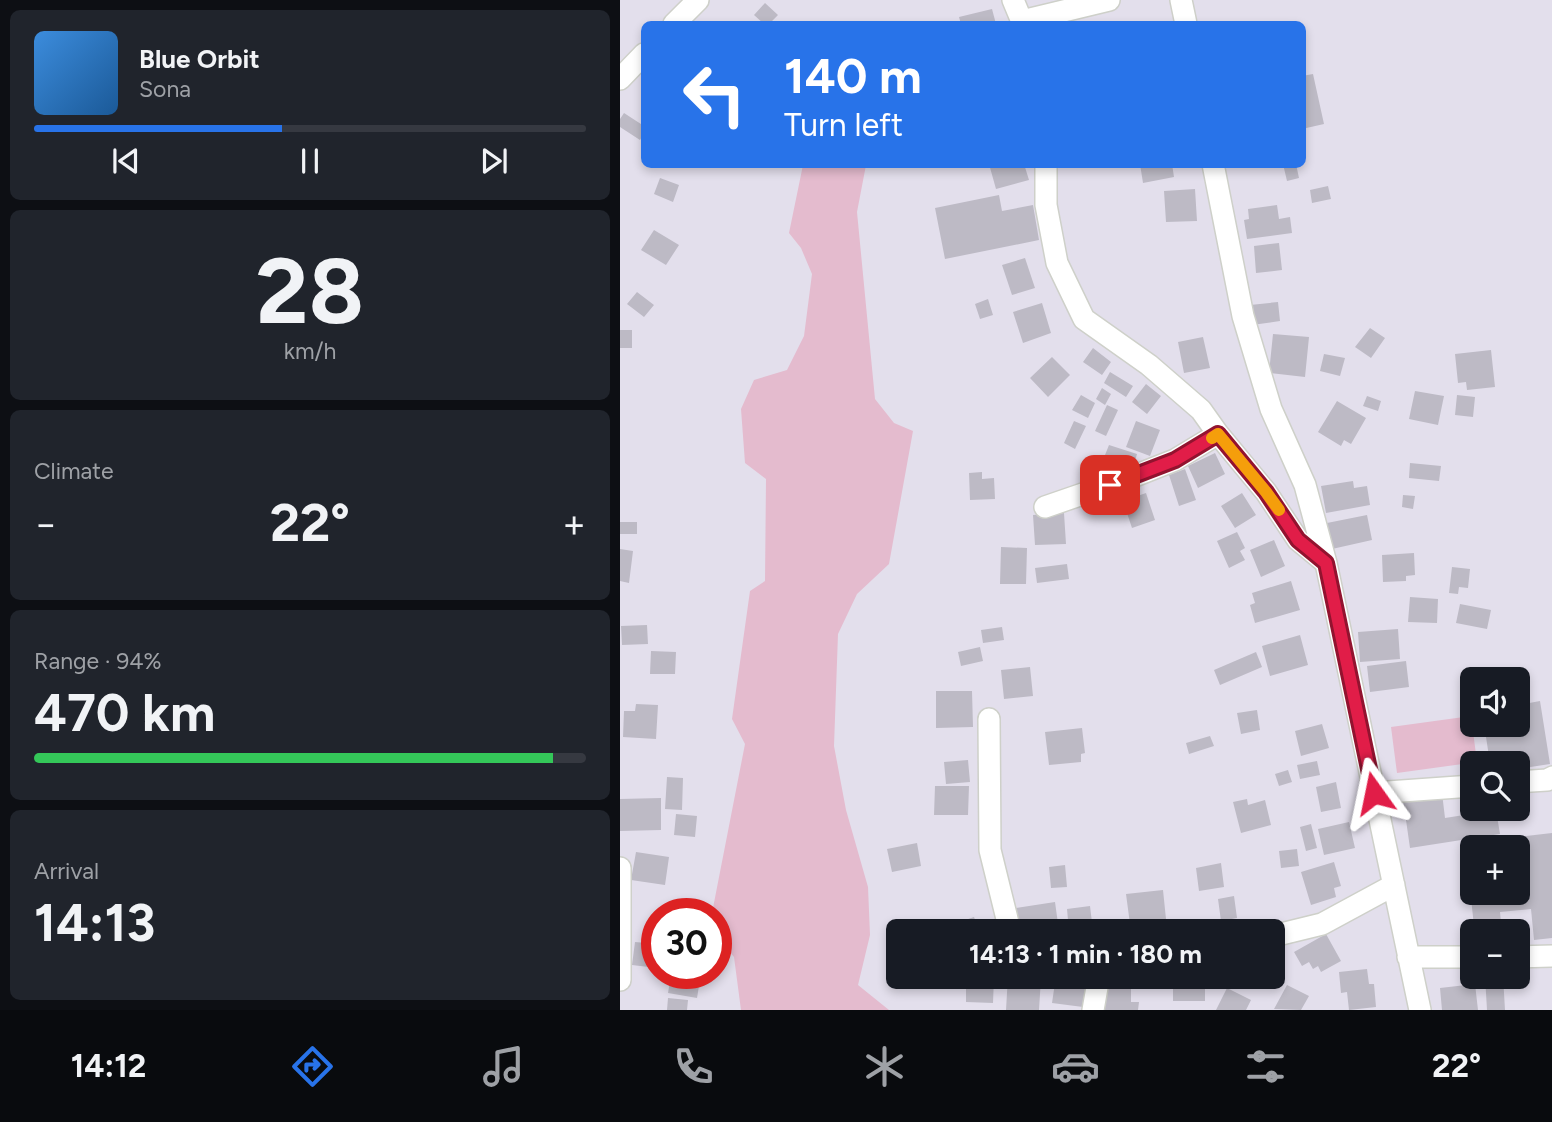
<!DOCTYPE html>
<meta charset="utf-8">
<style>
body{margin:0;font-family:Figtree,sans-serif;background:#20242c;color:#f1f3f6;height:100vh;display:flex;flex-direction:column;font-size:26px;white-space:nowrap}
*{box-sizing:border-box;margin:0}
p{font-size:23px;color:#9ea1a6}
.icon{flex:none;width:38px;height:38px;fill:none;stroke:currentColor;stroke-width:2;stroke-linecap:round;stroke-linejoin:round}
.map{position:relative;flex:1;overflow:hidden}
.panel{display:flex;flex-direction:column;gap:10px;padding:10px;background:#0d0f14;width:620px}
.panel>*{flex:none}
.guide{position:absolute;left:21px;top:21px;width:665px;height:147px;border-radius:10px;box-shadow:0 4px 10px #0003;background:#2873e9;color:#fff;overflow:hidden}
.fabs{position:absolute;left:840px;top:667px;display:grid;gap:14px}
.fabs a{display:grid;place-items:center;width:70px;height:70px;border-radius:10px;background:#171b24;box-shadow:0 4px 10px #0003;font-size:35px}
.speed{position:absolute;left:21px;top:898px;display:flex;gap:14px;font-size:35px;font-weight:700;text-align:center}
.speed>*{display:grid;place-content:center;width:91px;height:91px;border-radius:50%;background:#171b24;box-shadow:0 4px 10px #0003;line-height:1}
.speed .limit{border:10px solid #d22;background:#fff;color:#111}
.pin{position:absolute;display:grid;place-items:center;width:60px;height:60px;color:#fff;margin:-30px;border-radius:14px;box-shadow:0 4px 10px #0006}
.me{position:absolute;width:77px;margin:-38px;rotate:348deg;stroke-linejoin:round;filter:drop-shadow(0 0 5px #0008)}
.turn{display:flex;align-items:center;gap:24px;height:147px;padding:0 28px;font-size:32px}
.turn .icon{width:91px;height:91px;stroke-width:2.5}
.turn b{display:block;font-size:49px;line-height:60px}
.big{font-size:52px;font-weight:700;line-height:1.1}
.panel .tile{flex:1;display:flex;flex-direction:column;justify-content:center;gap:10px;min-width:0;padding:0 24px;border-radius:10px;background:#20242c}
.panel .dial{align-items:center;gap:0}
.dial b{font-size:91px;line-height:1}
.song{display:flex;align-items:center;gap:21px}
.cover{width:84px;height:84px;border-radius:10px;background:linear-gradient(135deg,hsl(210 70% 55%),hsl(210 70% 35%))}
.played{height:7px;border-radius:4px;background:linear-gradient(90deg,#2873e9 45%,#363941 45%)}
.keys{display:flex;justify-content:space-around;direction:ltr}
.heat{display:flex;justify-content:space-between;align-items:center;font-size:38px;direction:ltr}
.charge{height:10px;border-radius:5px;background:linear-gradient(90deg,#34c759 94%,#363941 0)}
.trip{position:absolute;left:266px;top:919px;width:399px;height:70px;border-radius:10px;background:#171b24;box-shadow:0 4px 10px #0003;font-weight:700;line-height:70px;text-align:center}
.tab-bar{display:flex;height:112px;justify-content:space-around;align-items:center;background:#090b0e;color:#9ea1a6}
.tab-bar .icon{width:49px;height:49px}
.tab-bar .active{color:#2873e9}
.tab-bar b{font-size:32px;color:#f1f3f6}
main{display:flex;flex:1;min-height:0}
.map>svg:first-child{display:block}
.green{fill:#e4bbce}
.building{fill:#bdbac5;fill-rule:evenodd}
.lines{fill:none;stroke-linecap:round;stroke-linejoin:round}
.minor-casing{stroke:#ced0c9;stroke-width:24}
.minor{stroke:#fff;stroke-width:21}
.route-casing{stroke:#92132f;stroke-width:18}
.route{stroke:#e11d48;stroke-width:12}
.slow{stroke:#f59e0b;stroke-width:12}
</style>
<main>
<section class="panel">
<div class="tile">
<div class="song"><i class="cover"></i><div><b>Blue Orbit</b><p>Sona</p></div></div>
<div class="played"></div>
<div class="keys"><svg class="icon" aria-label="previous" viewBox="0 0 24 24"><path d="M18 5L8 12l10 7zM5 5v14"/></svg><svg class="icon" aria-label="pause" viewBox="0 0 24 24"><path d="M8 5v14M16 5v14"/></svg><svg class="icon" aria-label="next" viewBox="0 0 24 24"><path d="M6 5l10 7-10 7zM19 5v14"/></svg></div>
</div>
<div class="tile dial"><b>28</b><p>km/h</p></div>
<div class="tile"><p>Climate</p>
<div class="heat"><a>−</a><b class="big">22°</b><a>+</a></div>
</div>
<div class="tile"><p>Range · 94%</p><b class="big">470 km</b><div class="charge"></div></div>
<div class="tile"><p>Arrival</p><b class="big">14:13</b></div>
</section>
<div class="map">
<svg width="933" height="1010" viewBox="0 0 933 1010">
<rect width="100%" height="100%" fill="#e3dfec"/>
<path class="green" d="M183,165h63l-9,47 18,187 19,24 19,8 -24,133 -32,30 -19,40 -4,112 12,64 22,77 2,48 -12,50 31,25h-148l-7,-53 -18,-21v-22l-4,-1 33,-169 -13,-25 18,-128 15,-10 1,-102 -21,-16 -4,-54 13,-29 33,-10 17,-34 8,-62 -11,-26 -12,-15z
M851,716l6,46 -80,11 -6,-46z"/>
<path class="building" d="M145,3l13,12 -9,9h-5l-10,-9z
M372,9l4,15h-35l-2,-7z
M693,74l11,50 -22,5v-53z
M4,113l20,13v7l-4,7 -20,-13v-8z
M369,164h35l5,16 -33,9z
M520,164h32l2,13 -31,6z
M663,164h13l3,14 -12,3z
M40,178l19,7 -6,17 -19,-8z
M708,186l3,13 -19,4 -2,-13z
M575,189l2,32 -31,1 -2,-31z
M379,195l3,16 31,-6 6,35 -94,19 -10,-51z
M657,205l2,14 11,-2 2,16 -45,6 -3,-19 5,-1 -1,-10z
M34,230l25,15 -13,20 -25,-15z
M659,243l3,27 -26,3 -2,-27z
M405,258l10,30 -23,7 -10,-30z
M17,292l17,13 -10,12 -17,-13z
M368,299l5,16 -13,4 -5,-15z
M658,302l2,19 -28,4 -2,-20z
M422,303l9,30 -28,10 -10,-31z
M750,328l15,10 -14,20 -16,-11z
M0,330h12v18h-12z
M653,334l36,3 -4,40 -36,-4z
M583,337l7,31 -26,5 -6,-31z
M473,348l18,14 -9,13 -19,-13z
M871,350l4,37 -28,3 -1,-8 -8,1 -3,-29z
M704,354l21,4 -5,18 -20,-5z
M432,357l18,18 -22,22 -18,-19z
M490,372l23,14 -7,11 -22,-14z
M526,384l15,12 -14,18 -15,-12z
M482,388l9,6 -6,11 -9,-6z
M795,391l29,5 -6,29 -29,-6z
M461,395l14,8 -7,15 -16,-8z
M837,395l18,2 -2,20 -18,-2z
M747,396l14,5 -3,10 -15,-5z
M717,401l29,17 -15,26 -7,-4 -3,6 -23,-14z
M487,405l11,5 -12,26 -11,-5z
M454,421l12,5 -11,23 -11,-6z
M516,421l24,9 -10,26 -24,-9z
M489,445l28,9 -3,11 -29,-10z
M595,453l10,21 -27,14 -10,-22z
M790,463l31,3 -2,15 -30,-3z
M565,469l11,31 -17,6 -10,-31z
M362,472v7l12,-1 1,21 -25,1 -1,-27z
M733,481l1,7 13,-2 3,19 -44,8 -5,-27z
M526,493l9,27 -23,8 -9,-27z
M622,493l14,22 -21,13 -14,-22z
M783,495l12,1 -2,13 -11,-2z
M444,513l2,31 -31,1 -2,-30z
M747,515l5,25 -40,9 -5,-26z
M0,522h17v12h-17z
M617,532l8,16 -5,3 5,9 -16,8 -12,-27z
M654,540l11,26 -24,11 -11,-27z
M381,547l26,1 -1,36h-26z
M0,549l13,2 -4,32 -9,-2z
M794,553l1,22 -9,1v5l-23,1 -1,-27z
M447,564l2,15 -32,4 -2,-15z
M832,567l18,2 -2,19 -9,-1 -1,7 -9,-1z
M671,581l9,29 -45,13 -5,-18 5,-2 -3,-10z
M790,597l28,2 -1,24 -29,-1z
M840,604l31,6 -4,19 -31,-6z
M27,625l1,19 -26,1 -1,-19z
M382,627l2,13 -21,3 -2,-13z
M778,629l2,30 -40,3 -2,-30z
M680,635l8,30 -38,11 -8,-30z
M360,647l3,14 -22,5 -3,-14z
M31,651l25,1 -1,22h-25z
M636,652l6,15 -42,18 -6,-15z
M786,661l3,26 -39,5 -3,-26z
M410,667l3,29 -29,3 -3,-29z
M316,691h36l1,36 -37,1z
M920,701l10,63 -32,5v-6h-28l-6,-39h34v-19z
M16,704l22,1 -2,34 -33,-2 1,-26h11z
M637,710l3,20 -19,4 -4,-21z
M702,724l7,24 -28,8 -6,-25z
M462,728l3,25 -4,1v8l-32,3 -4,-33z
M590,736l4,10 -25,8 -3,-11z
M348,760l2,22 -24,2 -2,-22z
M697,761l3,14 -20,4 -3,-14z
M668,770l4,12 -13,4 -4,-12z
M47,777l16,1 -1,32 -17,-1z
M716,782l5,26 -20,4 -5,-25z
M315,786h34l-1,29h-34z
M822,793l3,25 51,-8 4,24 -90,14 -7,-49z
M41,798v32l-41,1v-32z
M627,799l1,6 17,-5 6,25 -30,8 -8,-31z
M56,814l21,2 -2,21 -21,-2z
M729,822l6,26 -31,7 -6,-26z
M691,824l6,24 -11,3 -6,-24z
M933,833v105l-19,2 -3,-31 -31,3 1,11 -27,3 -9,-83zM852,847h46v45h-46z
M297,843l4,23 -29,6 -5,-23z
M677,849l2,17 -18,2 -2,-17z
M16,852l33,5 -4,28 -34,-5z
M714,862l7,24 -7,2 2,9 -25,8 -10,-33z
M601,863l3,24 -25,4 -3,-23z
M445,865l2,22 -16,1 -2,-21z
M543,890l3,29 -36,5 -4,-30z
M614,896l3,22 -16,3 -3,-22z
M435,902l4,29h-40l-3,-23z
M470,906l3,25h-24l-2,-22z
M354,917l5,14h-29l-2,-5z
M706,934l15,27 -20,11 -3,-6 -5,3 -4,-7 -7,4 -8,-14z
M15,942l22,2v24l-25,-3z
M747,969l2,15h5l2,23 -27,3 -2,-18 -6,1 -2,-21z
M388,976l33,2 -2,32h-33z
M436,976h32l-5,31 -31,-4z
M553,976h32v25h-32z
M865,976h18l2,34h-18z
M346,977h28l-1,26 -27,-1z
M485,979l26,1v22h8l-1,8h-34z
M50,981l29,5 -2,12 -29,-5z
M855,984l3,26h-36l-2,-22z
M667,985l22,11 -8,14 -27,-1z
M607,988l24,12 -5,10h-30z
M48,998l20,2 -1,10h-20z"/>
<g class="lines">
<g class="minor-casing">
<path id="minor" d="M393,0l10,24
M561,0l5,24
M402,21l87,-21
M54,24l24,-24
M0,79l24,-25
M426,164v41l11,58 27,56 65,46 52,45 17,24 48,58 32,48 28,23
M593,164l30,152 28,93 34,76 21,78 94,447
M425,507l87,-30 43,-17 43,-26
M369,719l1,131 20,81
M898,782l29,-2 6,-3
M754,793l98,-7
M0,868v112
M653,936l49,-12 72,-39
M788,957h64
M898,957l35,-1
M473,1010l6,-34"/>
</g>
<use href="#minor" class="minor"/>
</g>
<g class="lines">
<g class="route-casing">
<path id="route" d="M490,485l65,-25 43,-26 48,58 32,48 28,23 48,230"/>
</g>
<use href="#route" class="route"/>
<path class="slow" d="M592,438l6,-4 48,58 13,18"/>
</g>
</svg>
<div class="fabs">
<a><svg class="icon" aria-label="sound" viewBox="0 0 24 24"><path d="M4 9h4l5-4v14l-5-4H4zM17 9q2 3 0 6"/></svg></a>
<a><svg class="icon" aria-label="search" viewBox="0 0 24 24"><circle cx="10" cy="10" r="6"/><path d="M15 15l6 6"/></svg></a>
<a>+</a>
<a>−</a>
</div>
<div class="speed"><div class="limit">30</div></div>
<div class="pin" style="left:490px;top:485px;background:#d93025"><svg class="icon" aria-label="arrive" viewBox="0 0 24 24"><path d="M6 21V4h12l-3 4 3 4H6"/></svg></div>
<svg class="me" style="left:754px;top:793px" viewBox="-20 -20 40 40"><path d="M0-17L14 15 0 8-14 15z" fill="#e11d48" stroke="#fff" stroke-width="4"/></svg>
<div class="trip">14:13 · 1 min · 180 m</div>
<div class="guide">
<div class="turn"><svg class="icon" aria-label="left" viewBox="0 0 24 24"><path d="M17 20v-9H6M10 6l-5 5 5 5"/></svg><div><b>140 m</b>Turn left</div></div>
</div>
</div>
</main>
<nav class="tab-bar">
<b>14:12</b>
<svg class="icon active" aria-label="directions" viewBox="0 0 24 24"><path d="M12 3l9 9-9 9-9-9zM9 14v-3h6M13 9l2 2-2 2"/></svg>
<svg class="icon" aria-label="music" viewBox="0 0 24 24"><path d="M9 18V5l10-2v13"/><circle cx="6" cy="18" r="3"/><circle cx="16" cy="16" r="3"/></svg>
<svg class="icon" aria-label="phone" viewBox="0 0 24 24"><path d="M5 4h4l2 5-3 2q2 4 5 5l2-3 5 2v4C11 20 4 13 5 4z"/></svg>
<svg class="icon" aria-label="climate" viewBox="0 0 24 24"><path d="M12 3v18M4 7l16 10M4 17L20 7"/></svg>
<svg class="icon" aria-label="car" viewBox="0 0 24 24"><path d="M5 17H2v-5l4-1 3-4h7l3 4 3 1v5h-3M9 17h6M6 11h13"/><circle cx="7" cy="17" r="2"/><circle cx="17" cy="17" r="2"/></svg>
<svg class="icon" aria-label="filters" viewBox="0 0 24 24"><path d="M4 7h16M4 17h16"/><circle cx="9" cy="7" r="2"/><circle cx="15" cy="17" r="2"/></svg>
<b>22°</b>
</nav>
